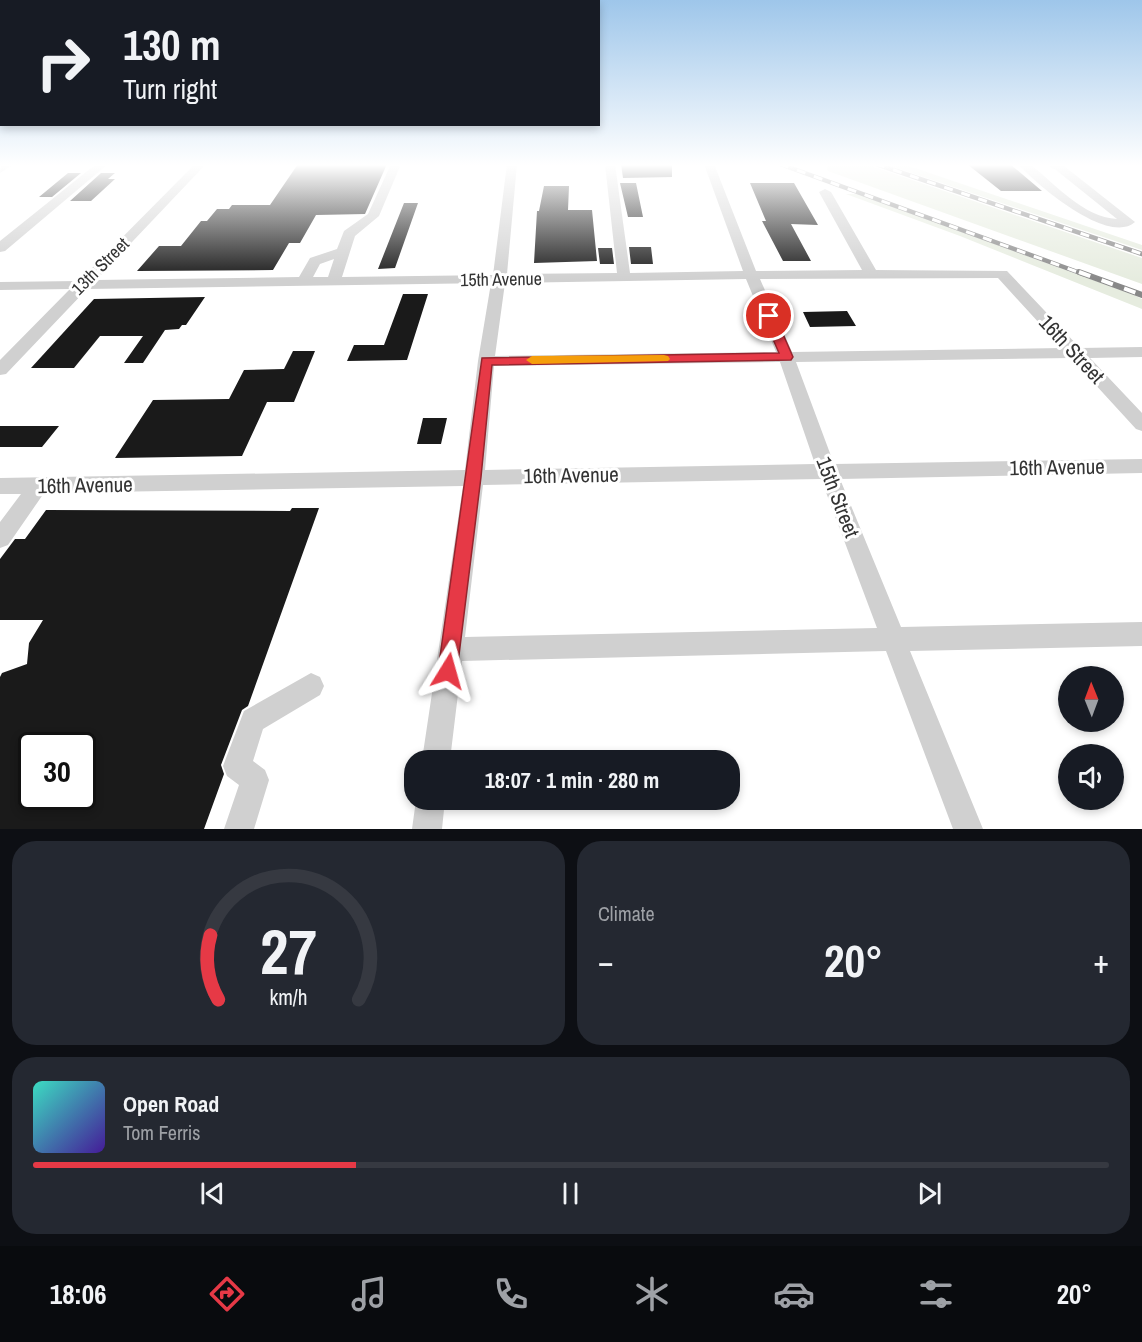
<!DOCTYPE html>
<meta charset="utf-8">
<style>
body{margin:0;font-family:"Archivo Narrow",sans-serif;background:#242831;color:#f1f3f6;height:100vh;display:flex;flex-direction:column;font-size:22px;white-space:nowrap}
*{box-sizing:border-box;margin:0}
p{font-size:20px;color:#9ea1a6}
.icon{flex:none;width:33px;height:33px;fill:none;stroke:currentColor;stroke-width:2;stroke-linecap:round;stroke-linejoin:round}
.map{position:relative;height:829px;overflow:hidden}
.drawer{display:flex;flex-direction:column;gap:12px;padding:12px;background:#0d0f14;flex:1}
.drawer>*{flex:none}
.hud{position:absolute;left:0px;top:0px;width:600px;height:126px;box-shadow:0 3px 9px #0003;background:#171b24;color:#f1f3f6;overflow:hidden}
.needle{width:39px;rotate:359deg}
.tools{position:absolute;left:1058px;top:666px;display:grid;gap:12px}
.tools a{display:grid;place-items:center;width:66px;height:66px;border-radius:50%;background:#171b24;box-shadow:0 3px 9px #0003;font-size:30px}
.speed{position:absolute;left:18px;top:732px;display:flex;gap:12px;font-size:30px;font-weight:700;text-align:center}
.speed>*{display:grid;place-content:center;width:78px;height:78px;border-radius:50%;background:#171b24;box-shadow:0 3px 9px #0003;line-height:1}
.speed .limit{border:3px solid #111;border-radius:9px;background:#fff;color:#111}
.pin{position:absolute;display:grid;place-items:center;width:51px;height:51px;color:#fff;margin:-26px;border:3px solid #fff;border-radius:50%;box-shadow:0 2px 6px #0007}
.me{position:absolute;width:66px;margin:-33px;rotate:8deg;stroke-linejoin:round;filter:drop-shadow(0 0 4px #0008)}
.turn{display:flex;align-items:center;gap:21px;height:126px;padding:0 24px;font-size:27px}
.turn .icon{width:78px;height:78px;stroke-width:2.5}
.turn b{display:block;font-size:42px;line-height:51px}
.big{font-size:45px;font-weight:700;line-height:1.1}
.drawer .tile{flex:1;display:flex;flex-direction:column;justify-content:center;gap:9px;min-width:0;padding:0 21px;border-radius:24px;background:#242831}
.drawer .dial{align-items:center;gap:0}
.dial svg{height:156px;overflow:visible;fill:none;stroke:#363941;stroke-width:7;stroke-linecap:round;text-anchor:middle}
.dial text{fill:#f1f3f6;stroke:none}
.song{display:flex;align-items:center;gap:18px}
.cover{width:72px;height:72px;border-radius:9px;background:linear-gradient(135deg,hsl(170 70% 55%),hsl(260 70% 35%))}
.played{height:6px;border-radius:3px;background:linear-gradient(90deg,#e63946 30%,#363941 30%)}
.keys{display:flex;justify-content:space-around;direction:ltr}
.heat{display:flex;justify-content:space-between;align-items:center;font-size:33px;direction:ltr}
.drawer .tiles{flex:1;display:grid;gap:12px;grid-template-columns:1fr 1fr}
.tile:last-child{grid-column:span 2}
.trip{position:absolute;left:404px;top:750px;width:336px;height:60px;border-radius:24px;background:#171b24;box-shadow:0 3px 9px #0003;font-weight:700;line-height:60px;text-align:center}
.tabs{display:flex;height:96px;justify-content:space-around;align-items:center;background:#090b0e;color:#9ea1a6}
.tabs .icon{width:42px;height:42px}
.tabs .current{color:#e63946}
.tabs b{font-size:27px;color:#f1f3f6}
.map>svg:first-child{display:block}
.green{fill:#e6ecdf}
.building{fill:#1a1a1a;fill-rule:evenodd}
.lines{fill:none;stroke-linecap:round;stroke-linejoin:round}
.minor{fill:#d0d0d0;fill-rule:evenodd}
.rail-far1-casing{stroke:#888;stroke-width:4.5}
.rail-casing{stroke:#888;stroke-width:6}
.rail-far1{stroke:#fff;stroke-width:3;stroke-dasharray:9;stroke-linecap:butt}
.rail{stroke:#fff;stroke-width:4;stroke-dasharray:12;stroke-linecap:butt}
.route{fill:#e63946;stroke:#96252e;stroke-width:1.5}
.slow{fill:#f59e0b}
.labels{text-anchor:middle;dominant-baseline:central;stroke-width:6;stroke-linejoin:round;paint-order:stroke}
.far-street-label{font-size:18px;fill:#333;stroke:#fff}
.street-label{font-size:21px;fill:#333;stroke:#fff}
</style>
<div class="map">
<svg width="1142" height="829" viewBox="0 0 1142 829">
<rect width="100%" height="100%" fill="#fff"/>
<path class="green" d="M826,164h39l277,94v26l-314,-113z
M885,164h18l239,81v5z
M846,194h12l276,101 8,4v10l-182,-73z"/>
<path class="building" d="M298,164h89l-22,50 -49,1 -16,28h-11l-16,27 -136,1 22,-25h22l20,-25h6l10,-12h12l3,-4h38z
M621,164h51v13l-49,1z
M967,164h43l32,27h-41z
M68,173h13l-29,24h-13z
M101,173h14l-7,6h7l-24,22h-21z
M620,183h16l7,34h-15z
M750,183h44l24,42 -27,-1 20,37h-28l-21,-40h4z
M544,186h25l-1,24h24l5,51 -63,2 3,-52h2z
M404,203h14l-23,65 -17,1z
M629,247h22l2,17h-22z
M598,248h14l2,16h-14z
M403,294h25l-21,66 -60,1 7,-16h30z
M205,297l-19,28h-4l-3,4 -14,1 -22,33h-19l19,-27h-43l-26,32h-43l63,-69z
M847,311l9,15 -46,1 -7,-15z
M293,351h22l-21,51h-27l-25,54 -127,2 38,-58 76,-1 15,-29 40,-1z
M423,418h24l-6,26h-24z
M0,426h59l-17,21h-42z
M292,508h27l-71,198 -6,4 -21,55 3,9 -20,55h-204v-152l2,-4 25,-9 2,-21 14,-23h-43v-61l15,-20h10l21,-29 244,1zM32,746h50v50h-50z"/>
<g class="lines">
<path class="minor" d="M14,164l-14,9 1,-9z
M96,164h12l-103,87 -5,1v-11z
M195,164h11l-110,116 203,-3 11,-19 27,-9 7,-18 24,-17 23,-50h10l-22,52 -24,20 -13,41 151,-2 14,-111h10l-10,110 110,-1 -12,-109h10l15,109 113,-2 -39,-107h10l42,107 106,-1 -43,-78 6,-3 6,3 45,78 131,1 73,77 62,-1v10l-52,1 52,55v18l-6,-2 -65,-71 -275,4 38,102 308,-5v14l-302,6 61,148 241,-5v24l-232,5 73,178h-30l-67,-178 -424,10 -12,99h-28l41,-274 -419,7 -36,52 -8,3v-26l21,-28h-21v-16l465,-8 13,-109 13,-78 -404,6 -81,85 -6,1v-15l70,-71 -70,1v-8l79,-1zM334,259l-6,18h-15l7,-13zM998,278l64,70 -270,4 -32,-73zM746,279l30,73 -281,4 10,-73zM780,362l35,102 -330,6 9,-104zM821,479l56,149 -412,9 18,-152z
M1018,164h12c25,20 53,53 87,55l-61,-49 -11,-6 19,2 71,56c-27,24 -99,-38 -117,-58z
M311,673l9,4 4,9 -4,9 -57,34 -10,32 12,9 4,10 -15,49h-30l15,-44 -12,-9 -4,-10 21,-55z
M416,800h29l-3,29h-30z"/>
<g class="rail-far1-casing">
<path id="rail-far1" d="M780,164l303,110
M876,164l266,90"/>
</g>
<g class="rail-casing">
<path id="rail" d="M1079,272l63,23"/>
</g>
<use href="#rail-far1" class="rail-far1"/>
<use href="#rail" class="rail"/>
</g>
<linearGradient id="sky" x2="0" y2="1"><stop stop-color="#9ec6ea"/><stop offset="0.59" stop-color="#fff"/><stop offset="1" stop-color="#fff" stop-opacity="0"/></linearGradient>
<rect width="1142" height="280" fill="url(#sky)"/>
<path class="route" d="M769,313l6,3 18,41 -2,3 -299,5 -11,112 -24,194 -3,7 -6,3 -7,-3 -3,-7 44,-313 297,-5 -16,-37z"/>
<path class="slow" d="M664,355l4,1 2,3 -2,2 -136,3 -6,-4 6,-4z"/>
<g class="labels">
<g class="far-street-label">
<text transform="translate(100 266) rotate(-45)">13th Street</text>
<text transform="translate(501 279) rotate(-1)">15th Avenue</text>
</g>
<g class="street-label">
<text transform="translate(1072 349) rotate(47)">16th Street</text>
<text transform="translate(1057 467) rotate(-1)">16th Avenue</text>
<text transform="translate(571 475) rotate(-1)">16th Avenue</text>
<text transform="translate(85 485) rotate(-1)">16th Avenue</text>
<text transform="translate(838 497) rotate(69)">15th Street</text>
</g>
</g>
</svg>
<div class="tools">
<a><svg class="needle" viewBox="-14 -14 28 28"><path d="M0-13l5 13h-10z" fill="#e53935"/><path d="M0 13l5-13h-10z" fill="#9ea1a6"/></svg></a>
<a><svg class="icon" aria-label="sound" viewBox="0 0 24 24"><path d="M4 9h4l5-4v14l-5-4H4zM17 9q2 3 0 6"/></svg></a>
</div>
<div class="speed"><div class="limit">30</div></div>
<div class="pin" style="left:769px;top:316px;background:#d93025"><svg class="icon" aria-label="arrive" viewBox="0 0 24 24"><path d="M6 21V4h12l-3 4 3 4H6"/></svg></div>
<svg class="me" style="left:448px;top:671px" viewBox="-20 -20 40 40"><path d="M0-17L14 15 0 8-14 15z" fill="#e63946" stroke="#fff" stroke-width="4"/></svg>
<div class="trip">18:07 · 1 min · 280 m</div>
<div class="hud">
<div class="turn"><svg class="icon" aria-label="right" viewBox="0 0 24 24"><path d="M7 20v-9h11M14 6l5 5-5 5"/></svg><div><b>130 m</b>Turn right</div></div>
</div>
</div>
<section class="drawer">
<div class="tiles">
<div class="tile dial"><svg viewBox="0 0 100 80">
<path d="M14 69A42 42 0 1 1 86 69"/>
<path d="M14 69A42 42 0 0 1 10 36" stroke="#e63946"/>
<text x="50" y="56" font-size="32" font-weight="700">27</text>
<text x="50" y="72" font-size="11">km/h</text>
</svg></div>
<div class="tile"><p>Climate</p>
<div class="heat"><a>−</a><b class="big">20°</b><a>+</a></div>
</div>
<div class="tile">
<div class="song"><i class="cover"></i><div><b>Open Road</b><p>Tom Ferris</p></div></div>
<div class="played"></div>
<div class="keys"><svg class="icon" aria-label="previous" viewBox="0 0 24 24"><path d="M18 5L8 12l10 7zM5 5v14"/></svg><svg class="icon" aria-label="pause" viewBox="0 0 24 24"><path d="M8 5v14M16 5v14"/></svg><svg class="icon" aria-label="next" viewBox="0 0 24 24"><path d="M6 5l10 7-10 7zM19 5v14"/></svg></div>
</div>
</div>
</section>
<nav class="tabs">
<b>18:06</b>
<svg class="icon current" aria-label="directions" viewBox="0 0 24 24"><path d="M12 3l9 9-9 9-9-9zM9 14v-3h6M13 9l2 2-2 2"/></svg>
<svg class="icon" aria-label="music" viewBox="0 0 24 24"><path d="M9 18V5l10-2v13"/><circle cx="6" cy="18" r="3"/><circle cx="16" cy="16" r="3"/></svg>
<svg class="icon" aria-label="phone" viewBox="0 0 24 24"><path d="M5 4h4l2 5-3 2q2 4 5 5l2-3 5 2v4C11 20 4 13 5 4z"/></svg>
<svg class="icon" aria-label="climate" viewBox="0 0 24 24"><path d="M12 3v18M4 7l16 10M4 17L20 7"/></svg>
<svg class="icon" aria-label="car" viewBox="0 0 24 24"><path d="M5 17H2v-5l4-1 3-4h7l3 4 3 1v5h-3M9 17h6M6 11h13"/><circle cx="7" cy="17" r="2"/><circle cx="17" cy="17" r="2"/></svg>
<svg class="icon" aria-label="filters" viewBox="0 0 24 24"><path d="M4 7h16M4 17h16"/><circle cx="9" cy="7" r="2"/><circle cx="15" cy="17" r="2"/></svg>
<b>20°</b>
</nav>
